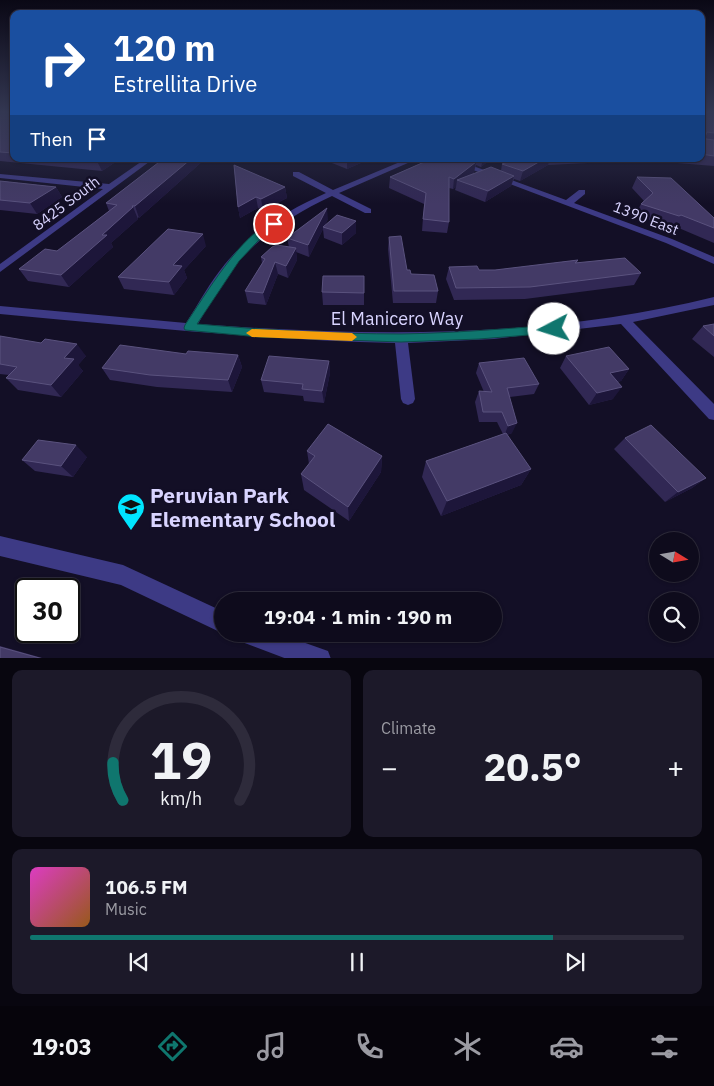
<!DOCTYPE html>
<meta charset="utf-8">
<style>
body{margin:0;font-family:"IBM Plex Sans",sans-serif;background:#1c1929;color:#f1f3f6;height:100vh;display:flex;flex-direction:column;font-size:19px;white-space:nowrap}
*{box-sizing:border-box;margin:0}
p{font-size:16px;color:#9b9ba3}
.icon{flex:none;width:28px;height:28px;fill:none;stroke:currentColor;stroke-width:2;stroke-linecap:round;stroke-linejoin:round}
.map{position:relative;height:658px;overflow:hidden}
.drawer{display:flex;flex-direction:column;gap:12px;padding:12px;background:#08060f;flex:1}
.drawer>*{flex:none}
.banner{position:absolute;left:10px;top:10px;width:695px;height:152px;border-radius:10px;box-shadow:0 1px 4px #0004,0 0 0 1px #2e2b3b;background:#1a4fa0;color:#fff;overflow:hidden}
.needle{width:32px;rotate:101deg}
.fabs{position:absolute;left:649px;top:532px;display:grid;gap:10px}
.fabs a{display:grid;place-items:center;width:50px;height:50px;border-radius:50%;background:#0e0b1c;box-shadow:0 1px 4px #0004,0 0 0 1px #2e2b3b;font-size:25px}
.speed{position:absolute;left:15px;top:578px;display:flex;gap:10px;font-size:25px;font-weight:700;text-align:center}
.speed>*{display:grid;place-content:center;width:65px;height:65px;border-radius:50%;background:#0e0b1c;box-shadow:0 1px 4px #0004,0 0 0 1px #2e2b3b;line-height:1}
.speed .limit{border:2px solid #111;border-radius:8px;background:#fff;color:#111}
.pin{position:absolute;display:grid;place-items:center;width:42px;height:42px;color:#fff;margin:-21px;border:2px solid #fff;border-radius:50%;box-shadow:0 1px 5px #0007}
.me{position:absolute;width:55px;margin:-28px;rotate:265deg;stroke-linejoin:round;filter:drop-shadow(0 0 4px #0008)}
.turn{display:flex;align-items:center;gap:18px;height:105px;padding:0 20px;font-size:22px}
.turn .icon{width:65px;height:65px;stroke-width:2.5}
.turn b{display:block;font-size:35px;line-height:42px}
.then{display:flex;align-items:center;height:48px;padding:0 20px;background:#0003;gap:10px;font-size:19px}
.big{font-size:38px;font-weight:800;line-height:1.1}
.drawer .card{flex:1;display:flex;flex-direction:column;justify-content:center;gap:8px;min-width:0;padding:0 18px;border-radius:10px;background:#1c1929}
.drawer .dial{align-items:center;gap:0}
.dial svg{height:130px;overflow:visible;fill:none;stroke:#2e2b3b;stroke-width:7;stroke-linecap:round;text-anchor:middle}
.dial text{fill:#f1f3f6;stroke:none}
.song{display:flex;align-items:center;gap:15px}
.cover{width:60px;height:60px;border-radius:8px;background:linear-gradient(135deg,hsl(310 70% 55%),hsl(30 70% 35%))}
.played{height:5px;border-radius:2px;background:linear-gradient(90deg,#0f766e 80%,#2e2b3b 80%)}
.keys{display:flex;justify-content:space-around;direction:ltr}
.heat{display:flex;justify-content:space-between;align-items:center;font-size:28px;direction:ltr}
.drawer .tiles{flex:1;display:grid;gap:12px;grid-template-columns:1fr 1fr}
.card:last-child{grid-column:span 2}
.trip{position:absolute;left:214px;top:592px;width:288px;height:50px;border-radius:25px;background:#0e0b1c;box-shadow:0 1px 4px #0004,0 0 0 1px #2e2b3b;font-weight:800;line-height:50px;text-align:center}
.dock{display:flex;height:80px;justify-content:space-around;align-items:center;background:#06040b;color:#9b9ba3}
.dock .icon{width:35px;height:35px}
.dock .current{color:#0f766e}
.dock b{font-size:22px;color:#f1f3f6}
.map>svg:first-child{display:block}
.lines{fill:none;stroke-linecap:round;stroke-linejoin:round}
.minor{fill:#3d3a85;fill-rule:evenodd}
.wall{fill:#312854}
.shaded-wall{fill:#1d163a}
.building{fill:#433a66;stroke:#5a527e}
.route{fill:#0f766e;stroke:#0a4d48}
.slow{fill:#f59e0b}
.labels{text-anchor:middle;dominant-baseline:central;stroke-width:5;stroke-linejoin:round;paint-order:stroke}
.far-street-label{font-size:15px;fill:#d9d4ff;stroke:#130f26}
.street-label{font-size:18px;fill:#d9d4ff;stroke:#130f26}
.near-poi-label{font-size:21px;font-weight:bold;fill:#d9d4ff;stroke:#130f26;text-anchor:start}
</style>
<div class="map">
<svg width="714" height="659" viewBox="0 0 714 659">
<rect width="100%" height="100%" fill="#130f26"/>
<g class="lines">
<path class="minor" d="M145,159h8l-153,113v-8l103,-75 -103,-11v-4l109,10z
M407,159h10l-78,34 32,16v4h-6l-33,-17c-37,17 -73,40 -99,72 -14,17 -24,37 -35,56 172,13 347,15 516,-27v8l-81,17 81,82v16l-5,-1 -88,-95 -127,15 -86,4 7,56 -2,4 -5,2 -5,-2 -2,-4 -6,-56c-132,-3 -263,-17 -395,-29v-8l186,17c13,-20 24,-41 39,-59 26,-32 63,-54 101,-71l-33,-17v-4h6l34,18z
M444,159h10l112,41 13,-10h6v4l-11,9 98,36 42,18v7l-48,-21z
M0,536l123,29 99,46v22l-101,-48 -121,-29z
M239,634h41l48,17 3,8h-44l-45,-17z"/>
</g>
<path class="wall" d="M0,112h14v47h106l-18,12 -102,-10z
M701,112h13v54l-37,-3 -4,-4h28z
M163,159h42l-66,59 -1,-1v2l-27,24 2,4 -44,40 -41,-6 -9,-12 38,-18 52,-40 -3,-8z
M322,159h48l-23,10z
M431,159h60l-10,8 -5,-2 -2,7 -3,3 30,-4 1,-7 14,-5h151l-119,6 -28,16 -6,-2 -3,7 -26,16 -30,-12 1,-3 -3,2 -4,-1v34l-2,11 -25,-2 2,-27 -35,-16 1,-11z
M234,165l51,22 2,11 -24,12 -5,-2 -18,10 -2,-11z
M637,177l77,41v25l-40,-17 -2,2 -37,-13 6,-11 3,-3 -12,-13z
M0,181l56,6 6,10 -25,17 -37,-4z
M328,219l-3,6 31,8 -14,12 -18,-7 -1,-9 -14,28 -13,-5 1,8 -9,18 -10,-4 -12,31 -18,-2 -3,-12 17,-28 -1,-6 28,-10 -2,-9z
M389,237l18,33 4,4 27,17 -2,12h-43l-5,-54z
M206,246l-22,24 3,8 -13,17 -50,-6 -6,-12z
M578,260l-1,3 64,10 -7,12 -109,14 -71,1 -8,-21 3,-12 30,3h16z
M364,276v29h-41l-1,-13z
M714,324v33l-22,-18 11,-13z
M0,336l86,20 -8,9 5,6 -22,26 -43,-7 -12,-12 3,-3 -9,-1z
M186,354l52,1 4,12 -10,25 -75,-5 -47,-7 -8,-12z
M566,356l63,13 -8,12 -4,1 -4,17 -24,6 -29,-37z
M329,361l1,12 -6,30 -20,-2 -1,-5 -39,-4 -3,-12z
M479,363l60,21 -5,10 -24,3 2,36 -5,2 24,34 -10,16 -80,31 -19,-39 4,-16 77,-27 -6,-12h-18l-4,-20 4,-11 5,1 -8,-19z
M625,438l81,40 -14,10 -27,14 -51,-53z
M307,451l75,5 -1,16 -32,49 -45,-31 -3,-16 8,-10z
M87,457l-14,20 -38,-6 -13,-11z
M0,646l46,13h-46z"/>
<path class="shaded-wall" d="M101,159h19l-18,12 -5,-10z
M191,159h14l-66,59 -4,-12z
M347,159h23l-23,10z
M483,159h8l-10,8z
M544,159h6l-2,6 -28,16 3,-10z
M476,162l-2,10 -12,10 -5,-2 -1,7 -3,2 1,-10z
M514,176l-3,10 -26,16 3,-11z
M56,187l6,10 -25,17 -7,-11z
M285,187l2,11 -24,12 -2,-11z
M256,197l2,11 -18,10 -2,-11z
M133,207l5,12 -27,24 2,4 -44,40 -8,-12 41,-40z
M327,208l1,11 -4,8h-1v2l-14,28 -1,-12z
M356,221v12l-14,12v-12z
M203,234l3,12 -22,24 3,8 -13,17 -5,-13 4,-17z
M296,248l1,12 -9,18 -2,-12z
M275,262l3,12 -12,31 -3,-12z
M77,344l9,12 -8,9 5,6 -22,26 -10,-12 13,-27z
M238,355l4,12 -10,25 -4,-12z
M329,361l1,12 -6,30 -2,-12z
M629,369l-8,12 -20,4 9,-12z
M622,387l-9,12 -24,6 8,-12z
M517,423l-5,10 -8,3 4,-10z
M76,445l11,12 -14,20 -12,-11z
M382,456l-1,16 -32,49 -1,-14z
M531,469l-10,16 -80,31 6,-15z
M706,478l-14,10 -27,14 13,-10z"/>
<path class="building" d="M0,112h14v41l-14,-1z
M701,112h13v21l-7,-1 -2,5 1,2 8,1v16l-13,-2z
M74,159h27l-4,2z
M163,159h28l-56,47h-3l1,1 -31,28h5l-46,40 -42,-6 26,-20 12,2 60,-46 -11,-2z
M431,159h36l9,3 -22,17 -5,-2v45l-26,-3 3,-26 -36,-16z
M516,159h28l-21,12 -21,-7z
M234,165l51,22 -24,12 -5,-2 -18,10z
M491,167l23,9 -26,15 -31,-11z
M637,177l34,1 43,40v10l-33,-13 -2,1 -38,-12 12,-11z
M0,181l56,6 -26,16 -30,-3z
M327,208l-19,37 -21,-7z
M337,215l19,6 -14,12 -19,-6z
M168,229l35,5 -30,31 9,1 -13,16 -51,-5z
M401,236l6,34h3l1,4 23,1 4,16h-44l-5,-54z
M277,245l19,3 -10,18 -11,-4 -12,31 -18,-2 20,-32 -4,-2 11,-10z
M625,258l16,15 -111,14 -74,1 -7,-21 28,-1 2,4h16l83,-10 -3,3z
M323,276h41v17l-42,-1z
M714,324v12l-11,-10z
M0,336l41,7 4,-4 32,5 -13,14 10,1 -23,26 -45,-7 11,-11 -17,-3z
M120,345l66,9 2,-3 50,4 -10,25 -78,-5 -48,-7z
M609,347l20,22 -19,4 12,14 -25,6 -31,-37z
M269,356l60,5 -7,30 -20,-2 1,-5 -42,-4z
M524,358l15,26 -32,4 10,35 -9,3 -6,-14h-19l-4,-21 13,1 -13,-29z
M328,424l54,32 -34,51 -47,-33 14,-18 -8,-5z
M651,425l55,53 -28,14 -53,-54z
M506,433l25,36 -84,32 -21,-40z
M38,440l38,5 -15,21 -39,-6z
M0,647l43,12h-43z"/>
<linearGradient id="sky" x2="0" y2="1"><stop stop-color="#0a0815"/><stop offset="0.55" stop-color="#333752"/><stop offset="1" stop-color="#333752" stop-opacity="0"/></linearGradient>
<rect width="714" height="204" fill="url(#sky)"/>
<path class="route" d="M274,221l4,3 -1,2 -20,16 -18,19 -42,63c68,6 137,10 205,10 51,-1 101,-5 152,-9l6,4 -6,4 -75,6 -78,3 -142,-5 -74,-7 -1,-2 1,-3c19,-28 57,-93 89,-104z"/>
<path class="slow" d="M252,329l100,4 5,4 -5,4 -100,-4 -6,-4z"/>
<defs>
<g id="school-pin" transform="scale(1.4375)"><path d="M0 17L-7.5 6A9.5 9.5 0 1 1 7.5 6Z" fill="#00e5ff" stroke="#130f26"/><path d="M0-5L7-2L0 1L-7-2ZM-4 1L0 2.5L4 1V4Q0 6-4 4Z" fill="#111"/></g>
</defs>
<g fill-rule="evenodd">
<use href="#school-pin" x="131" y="507"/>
</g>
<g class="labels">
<g class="far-street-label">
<text transform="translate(66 203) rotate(-37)">8425 South</text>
<text transform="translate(646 218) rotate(21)">1390 East</text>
</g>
<g class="street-label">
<text x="397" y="318">El Manicero Way</text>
</g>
<g class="near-poi-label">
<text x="150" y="495">Peruvian Park<tspan x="150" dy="24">Elementary School</tspan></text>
</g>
</g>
</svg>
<div class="fabs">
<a><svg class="needle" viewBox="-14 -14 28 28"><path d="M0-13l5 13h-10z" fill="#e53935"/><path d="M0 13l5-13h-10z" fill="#9b9ba3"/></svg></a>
<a><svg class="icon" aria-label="search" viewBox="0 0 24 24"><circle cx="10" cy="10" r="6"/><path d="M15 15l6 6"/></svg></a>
</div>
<div class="speed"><div class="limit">30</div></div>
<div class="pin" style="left:274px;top:224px;background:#d93025"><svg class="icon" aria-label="arrive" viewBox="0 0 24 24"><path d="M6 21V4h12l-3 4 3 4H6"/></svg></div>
<svg class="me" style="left:554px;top:329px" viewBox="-20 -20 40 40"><circle r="19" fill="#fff"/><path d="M0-13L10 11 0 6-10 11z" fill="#0f766e"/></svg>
<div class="trip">19:04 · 1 min · 190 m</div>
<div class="banner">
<div class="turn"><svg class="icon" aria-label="right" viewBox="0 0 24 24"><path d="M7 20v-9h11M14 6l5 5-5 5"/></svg><div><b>120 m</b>Estrellita Drive</div></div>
<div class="then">Then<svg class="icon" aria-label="arrive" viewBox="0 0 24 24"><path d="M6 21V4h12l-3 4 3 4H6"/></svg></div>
</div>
</div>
<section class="drawer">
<div class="tiles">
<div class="card dial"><svg viewBox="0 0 100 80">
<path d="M14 69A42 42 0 1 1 86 69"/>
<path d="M14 69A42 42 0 0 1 8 46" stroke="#0f766e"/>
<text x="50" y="56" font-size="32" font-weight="700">19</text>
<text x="50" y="72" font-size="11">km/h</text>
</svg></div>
<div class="card"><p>Climate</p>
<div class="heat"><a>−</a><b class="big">20.5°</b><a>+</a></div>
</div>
<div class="card">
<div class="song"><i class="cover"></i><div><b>106.5 FM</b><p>Music</p></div></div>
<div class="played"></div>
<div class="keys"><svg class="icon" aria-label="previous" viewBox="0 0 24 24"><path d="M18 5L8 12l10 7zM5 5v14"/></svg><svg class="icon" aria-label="pause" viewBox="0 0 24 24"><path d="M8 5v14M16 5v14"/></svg><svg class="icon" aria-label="next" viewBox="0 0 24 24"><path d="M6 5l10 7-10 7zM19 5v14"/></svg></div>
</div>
</div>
</section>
<nav class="dock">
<b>19:03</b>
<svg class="icon current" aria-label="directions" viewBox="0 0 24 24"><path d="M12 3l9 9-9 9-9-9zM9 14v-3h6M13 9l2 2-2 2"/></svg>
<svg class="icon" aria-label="music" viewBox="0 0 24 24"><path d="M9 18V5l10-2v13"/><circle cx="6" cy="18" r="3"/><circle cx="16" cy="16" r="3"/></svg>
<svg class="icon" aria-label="phone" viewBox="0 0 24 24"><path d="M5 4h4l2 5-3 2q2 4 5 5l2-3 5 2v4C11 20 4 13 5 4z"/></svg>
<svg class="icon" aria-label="climate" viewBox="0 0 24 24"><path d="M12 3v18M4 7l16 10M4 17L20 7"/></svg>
<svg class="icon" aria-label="car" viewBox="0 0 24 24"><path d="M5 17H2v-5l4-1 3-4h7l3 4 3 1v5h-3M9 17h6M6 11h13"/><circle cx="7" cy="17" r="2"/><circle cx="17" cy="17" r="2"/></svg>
<svg class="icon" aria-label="filters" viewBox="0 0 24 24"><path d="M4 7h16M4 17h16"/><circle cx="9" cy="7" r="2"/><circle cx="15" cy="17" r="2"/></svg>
</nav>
